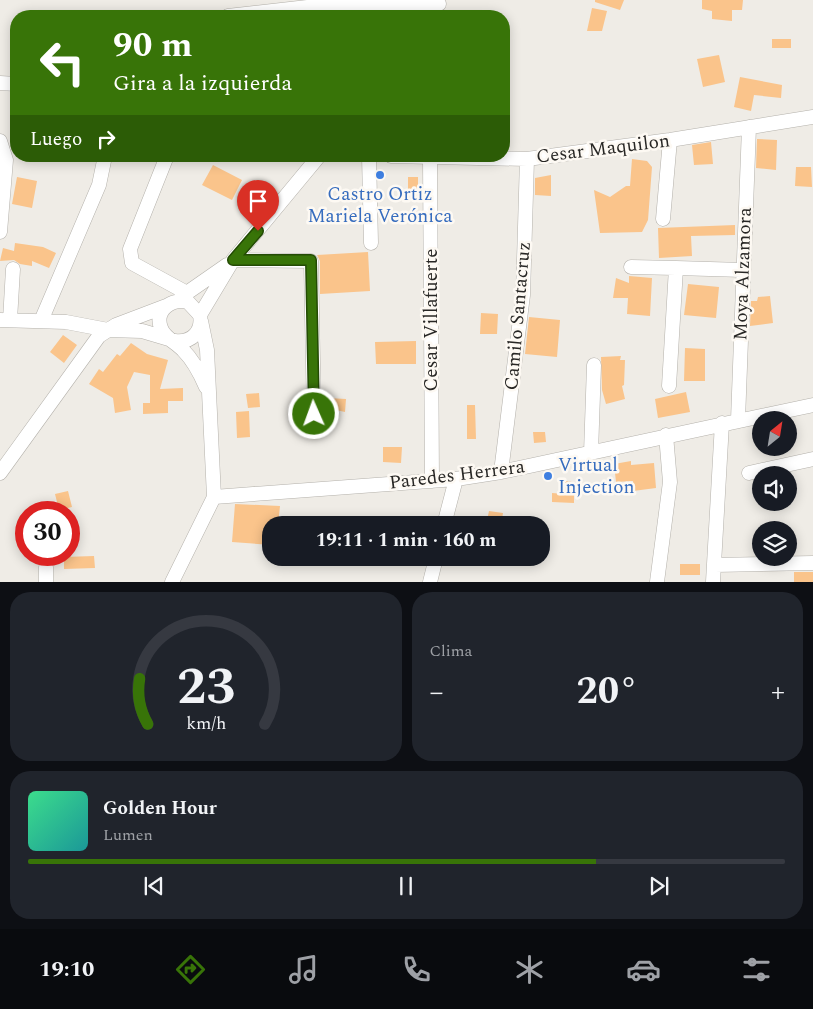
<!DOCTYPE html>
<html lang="es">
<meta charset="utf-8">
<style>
body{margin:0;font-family:Spectral,serif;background:#20242c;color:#f1f3f6;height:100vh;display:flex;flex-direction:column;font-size:19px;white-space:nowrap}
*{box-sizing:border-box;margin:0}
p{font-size:16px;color:#9ea1a6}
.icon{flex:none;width:28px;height:28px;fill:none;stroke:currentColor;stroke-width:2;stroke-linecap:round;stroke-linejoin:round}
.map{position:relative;height:582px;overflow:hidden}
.panel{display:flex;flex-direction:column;gap:10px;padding:10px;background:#0d0f14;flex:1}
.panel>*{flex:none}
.top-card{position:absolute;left:10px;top:10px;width:500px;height:152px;border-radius:20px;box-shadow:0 2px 12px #0003;background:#387408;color:#fff;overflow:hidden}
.needle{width:32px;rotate:30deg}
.buttons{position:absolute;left:752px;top:411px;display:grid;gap:10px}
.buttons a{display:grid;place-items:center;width:45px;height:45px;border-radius:50%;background:#171b24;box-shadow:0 2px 12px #0003;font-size:25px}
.speed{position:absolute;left:15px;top:501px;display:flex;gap:10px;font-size:25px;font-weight:700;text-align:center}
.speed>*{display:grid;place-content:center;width:65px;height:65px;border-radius:50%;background:#171b24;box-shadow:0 2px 12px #0003;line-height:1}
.speed .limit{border:8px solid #d22;background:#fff;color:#111}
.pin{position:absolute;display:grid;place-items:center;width:42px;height:42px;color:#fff;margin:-51px -21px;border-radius:50% 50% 50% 0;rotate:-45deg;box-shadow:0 0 5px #0007}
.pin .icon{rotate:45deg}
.me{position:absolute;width:55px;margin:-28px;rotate:358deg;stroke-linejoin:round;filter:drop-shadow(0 0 4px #0008)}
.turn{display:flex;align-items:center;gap:18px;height:105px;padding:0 20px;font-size:22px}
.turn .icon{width:65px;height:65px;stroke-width:2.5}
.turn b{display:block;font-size:35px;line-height:42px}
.then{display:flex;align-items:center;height:48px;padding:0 20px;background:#0003;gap:10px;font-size:19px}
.big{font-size:38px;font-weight:700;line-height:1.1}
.panel .widget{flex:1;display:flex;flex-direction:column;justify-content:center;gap:8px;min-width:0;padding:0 18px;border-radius:20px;background:#20242c}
.panel .dial{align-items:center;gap:0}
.dial svg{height:130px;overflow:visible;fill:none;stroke:#363941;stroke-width:7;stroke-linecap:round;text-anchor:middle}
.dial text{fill:#f1f3f6;stroke:none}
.song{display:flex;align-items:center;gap:15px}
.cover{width:60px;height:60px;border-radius:8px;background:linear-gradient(135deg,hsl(150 70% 55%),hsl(180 70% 35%))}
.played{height:5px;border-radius:2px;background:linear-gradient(90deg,#387408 75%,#363941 75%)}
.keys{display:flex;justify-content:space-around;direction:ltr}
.heat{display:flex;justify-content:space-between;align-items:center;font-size:28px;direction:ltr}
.panel .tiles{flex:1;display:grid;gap:10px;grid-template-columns:1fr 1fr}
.widget:last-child{grid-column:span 2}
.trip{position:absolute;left:262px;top:516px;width:288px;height:50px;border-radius:20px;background:#171b24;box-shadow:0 2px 12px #0003;font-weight:700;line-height:50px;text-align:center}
.tabs{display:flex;height:80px;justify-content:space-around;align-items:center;background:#090b0e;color:#9ea1a6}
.tabs .icon{width:35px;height:35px}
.tabs .selected{color:#387408}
.tabs b{font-size:22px;color:#f1f3f6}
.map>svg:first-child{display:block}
.building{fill:#fac48b}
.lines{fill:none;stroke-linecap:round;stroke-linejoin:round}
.minor-casing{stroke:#b4b1ab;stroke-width:15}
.minor{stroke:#fff;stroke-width:14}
.route-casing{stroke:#244b05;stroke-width:12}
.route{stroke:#387408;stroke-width:9}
.shop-dot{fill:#3f7fe0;stroke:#fdf9f3;stroke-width:2}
.labels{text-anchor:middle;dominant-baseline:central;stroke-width:5;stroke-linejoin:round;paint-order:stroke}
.street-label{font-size:19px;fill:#282725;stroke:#fdf9f3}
.shop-label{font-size:19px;fill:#366cbe;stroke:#fdf9f3}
</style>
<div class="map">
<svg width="813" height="582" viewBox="0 0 813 582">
<rect width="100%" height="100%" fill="#efece6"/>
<path class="building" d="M595,0h29l-4,10 -25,-8z
M702,0h41l-1,10h-10v11l-20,-2v-8l-10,-2z
M592,8l15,3 -5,20h-15z
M772,39h19v9h-19z
M719,55l6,27 -22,5 -6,-28z
M740,77l42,8 -1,13 -27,-3 -3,16 -17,-4z
M757,139l20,1 -1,30 -20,-2z
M711,142l2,22 -19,1 -2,-20z
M632,159l15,2 5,6 -4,53 -6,12 -42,1 -6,-43 16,7 16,-11h4z
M213,165l29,15 -10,20 -30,-15z
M796,167h15l1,20 -17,-1z
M551,175v21l-16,-1v-17z
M17,177l20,4 -5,27 -20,-4z
M408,177h10v16h-10z
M735,225v10l-44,1 1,20 -33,2 -1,-30z
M15,243l28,4 13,6 -7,15 -17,-7v5l-12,-2 -6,-4 -14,1 3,-13 11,3z
M368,252l2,39 -50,3v-33l-3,-6z
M629,276l23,2 -2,38 -23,-2 1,-16h-15l3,-20 13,5z
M688,284l31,3 -3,31 -32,-3z
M770,296l3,27 -23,3 1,-25h6l1,-4z
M481,313l17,1 -1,20h-17z
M529,317l31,3 -3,37 -32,-3z
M63,335l14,10 -13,18 -14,-11z
M416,341v23h-40l-1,-22z
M131,343l16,11 21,6 -8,29 23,-1v13h-15v12l-25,1v-11h7v-28l-16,-3 -7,15 4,23 -16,3 -2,-15 -24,-14 10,-15 4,3 14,-18 3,2z
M685,348l20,1v32h-21z
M621,356l-1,4h5l-1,25 -2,1 3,13 -19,5 -4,-14 -1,-33z
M686,392l4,20 -32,6 -3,-19z
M259,393l1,14 -12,1 -2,-14z
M328,398l18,1 -1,13 -18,-4z
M467,405h8l1,34h-9z
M249,411l1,26 -13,1 -1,-26z
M533,432h12l1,10 -12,1z
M383,447h19l-1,16 -18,-1z
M631,461v4l23,-2 2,25 -23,3v-10l-17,1 -2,-18z
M565,481l9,1v21l-22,-1v-9l13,1z
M68,491l4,16 -13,3 -4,-16z
M235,504l45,2 -2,19h-7v20l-39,-3z
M489,511l14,2 -2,12h-15z
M94,556l1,12 -31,1v-12z
M680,564h20v11h-20z
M794,572h19v10h-19z"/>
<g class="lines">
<g class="minor-casing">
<path id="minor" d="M228,16l88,-10 123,-2
M0,83l16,1
M0,141l6,19 -6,72
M167,156l-37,93 2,14 55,30
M369,156l2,87
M391,156l136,3 143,-19 143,-23
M430,158l2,323
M663,219l7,-79
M233,260l78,1 3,153
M631,267l45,1
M181,297l46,-32
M200,315l33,-55 86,-104
M0,320l66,2 42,8 34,1 27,8
M10,320l3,-51
M41,321l58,-136 6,-29
M175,341c17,2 28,-10 25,-26l-12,-13c-16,-4 -34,8 -27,26 3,10 15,14 22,22 10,10 17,23 23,37
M669,386l7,-118 67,2
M738,420l11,-293
M591,453l3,-88
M501,472l22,-177 4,-136
M0,473l99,-137 17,-11 50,-19
M749,473l64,-14
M214,497l242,-18 45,-7 312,-67
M444,525l12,-46
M715,565l98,-2
M46,567v15
M172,582l42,-85 -7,-147 -6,-29
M430,582l6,-24
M657,582l13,-100 -4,-47
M713,582l9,-159"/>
</g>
<use href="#minor" class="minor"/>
</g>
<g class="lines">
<g class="route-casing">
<path id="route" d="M258,231l-25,29h78l3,154"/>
</g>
<use href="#route" class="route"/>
</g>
<g class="shop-dot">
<circle cx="380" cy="175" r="5"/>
<circle cx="548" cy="476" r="5"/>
</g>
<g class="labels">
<g class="street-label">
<text transform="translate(603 149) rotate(-7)">Cesar Maquilon</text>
<text transform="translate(743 274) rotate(-88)">Moya Alzamora</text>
<text transform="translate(518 316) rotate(-85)">Camilo Santacruz</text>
<text transform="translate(431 320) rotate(-90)">Cesar Villafuerte</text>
<text transform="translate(457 475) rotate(-7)">Paredes Herrera</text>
</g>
<g class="shop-label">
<text x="380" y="194">Castro Ortiz<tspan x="380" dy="22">Mariela Verónica</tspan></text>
<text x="558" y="465" text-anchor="start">Virtual<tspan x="558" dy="22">Injection</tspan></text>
</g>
</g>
</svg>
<div class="buttons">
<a><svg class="needle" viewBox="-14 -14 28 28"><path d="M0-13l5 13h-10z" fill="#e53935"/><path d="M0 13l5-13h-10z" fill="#9ea1a6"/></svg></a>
<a><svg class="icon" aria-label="sound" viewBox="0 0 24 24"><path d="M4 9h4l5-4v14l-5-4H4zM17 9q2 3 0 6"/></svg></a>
<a><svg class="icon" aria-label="layers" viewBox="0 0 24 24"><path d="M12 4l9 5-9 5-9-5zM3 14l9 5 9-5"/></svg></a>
</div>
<div class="speed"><div class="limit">30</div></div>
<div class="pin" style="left:258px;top:231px;background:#d93025"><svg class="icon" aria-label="arrive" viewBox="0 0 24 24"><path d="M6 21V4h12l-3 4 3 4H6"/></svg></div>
<svg class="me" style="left:314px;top:414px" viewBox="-20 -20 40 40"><circle r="17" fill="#387408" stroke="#fff" stroke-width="3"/><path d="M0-11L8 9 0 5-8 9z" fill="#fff"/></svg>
<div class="trip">19:11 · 1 min · 160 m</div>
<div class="top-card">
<div class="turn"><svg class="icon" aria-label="left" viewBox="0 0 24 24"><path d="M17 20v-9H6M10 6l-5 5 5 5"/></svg><div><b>90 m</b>Gira a la izquierda</div></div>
<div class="then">Luego<svg class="icon" aria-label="right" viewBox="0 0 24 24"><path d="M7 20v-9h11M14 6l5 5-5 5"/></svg></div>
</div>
</div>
<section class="panel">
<div class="tiles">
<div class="widget dial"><svg viewBox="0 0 100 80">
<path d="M14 69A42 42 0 1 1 86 69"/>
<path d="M14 69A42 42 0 0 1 9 41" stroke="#387408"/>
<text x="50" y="56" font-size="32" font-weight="700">23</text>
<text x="50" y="72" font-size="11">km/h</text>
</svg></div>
<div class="widget"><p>Clima</p>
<div class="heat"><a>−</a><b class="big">20°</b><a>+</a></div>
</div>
<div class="widget">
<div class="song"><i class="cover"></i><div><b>Golden Hour</b><p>Lumen</p></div></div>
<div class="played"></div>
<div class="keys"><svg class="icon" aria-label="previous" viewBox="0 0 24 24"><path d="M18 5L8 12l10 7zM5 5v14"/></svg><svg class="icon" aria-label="pause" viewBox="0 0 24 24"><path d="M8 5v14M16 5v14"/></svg><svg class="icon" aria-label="next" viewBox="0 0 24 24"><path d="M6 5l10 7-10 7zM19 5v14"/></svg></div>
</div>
</div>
</section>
<nav class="tabs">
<b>19:10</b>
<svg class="icon selected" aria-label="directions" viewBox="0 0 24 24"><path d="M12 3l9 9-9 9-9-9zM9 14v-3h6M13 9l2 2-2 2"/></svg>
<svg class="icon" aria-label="music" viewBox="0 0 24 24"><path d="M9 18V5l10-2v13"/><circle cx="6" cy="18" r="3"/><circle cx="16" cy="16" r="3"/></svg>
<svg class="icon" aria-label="phone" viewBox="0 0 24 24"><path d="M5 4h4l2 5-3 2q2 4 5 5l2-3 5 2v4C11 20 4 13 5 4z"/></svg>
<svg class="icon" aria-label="climate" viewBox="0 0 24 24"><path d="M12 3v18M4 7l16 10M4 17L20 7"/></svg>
<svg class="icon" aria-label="car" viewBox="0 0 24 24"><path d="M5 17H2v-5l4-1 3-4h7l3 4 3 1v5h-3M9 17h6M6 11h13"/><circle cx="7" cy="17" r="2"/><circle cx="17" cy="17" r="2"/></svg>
<svg class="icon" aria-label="filters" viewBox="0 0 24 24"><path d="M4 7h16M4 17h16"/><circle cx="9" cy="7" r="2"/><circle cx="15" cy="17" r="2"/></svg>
</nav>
